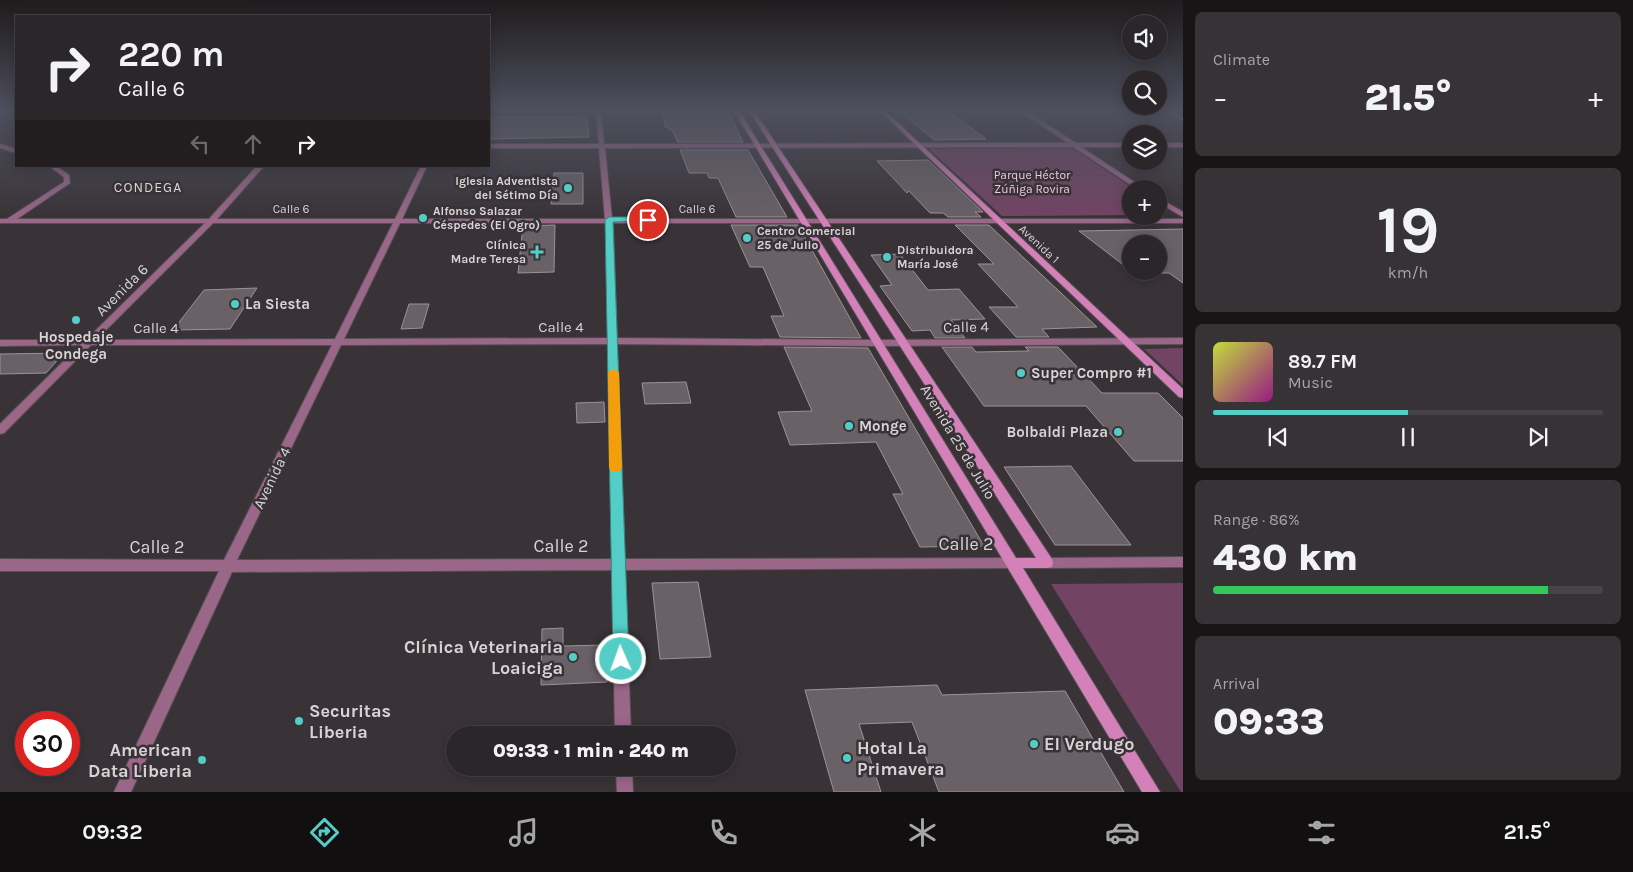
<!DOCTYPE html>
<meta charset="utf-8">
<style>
body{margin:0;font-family:Karla,sans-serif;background:#373235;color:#f1f3f6;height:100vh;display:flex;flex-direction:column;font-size:19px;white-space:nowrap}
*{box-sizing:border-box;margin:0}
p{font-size:16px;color:#a6a5a8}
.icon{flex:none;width:28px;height:28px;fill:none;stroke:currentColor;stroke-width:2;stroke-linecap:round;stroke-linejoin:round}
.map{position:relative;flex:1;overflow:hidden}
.side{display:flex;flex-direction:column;gap:12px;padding:12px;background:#181517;width:450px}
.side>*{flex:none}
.top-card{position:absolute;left:15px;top:15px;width:475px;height:152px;border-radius:0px;box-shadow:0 2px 12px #0003,0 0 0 1px #474346;background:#2b2629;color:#f1f3f6;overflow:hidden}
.tools{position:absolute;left:1122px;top:15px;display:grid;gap:10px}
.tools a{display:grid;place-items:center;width:45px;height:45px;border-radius:50%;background:#2b2629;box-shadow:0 2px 12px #0003,0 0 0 1px #474346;font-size:25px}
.speed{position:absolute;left:15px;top:711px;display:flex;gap:10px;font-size:25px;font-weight:700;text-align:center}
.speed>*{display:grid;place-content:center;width:65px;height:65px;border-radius:50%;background:#2b2629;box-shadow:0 2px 12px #0003,0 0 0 1px #474346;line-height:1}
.speed .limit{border:8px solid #d22;background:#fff;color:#111}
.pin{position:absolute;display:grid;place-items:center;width:42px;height:42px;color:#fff;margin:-21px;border:2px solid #fff;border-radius:50%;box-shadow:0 1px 5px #0007}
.me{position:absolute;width:55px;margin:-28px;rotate:358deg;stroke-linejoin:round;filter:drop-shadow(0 0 4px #0008)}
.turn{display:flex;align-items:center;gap:18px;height:105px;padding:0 20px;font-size:22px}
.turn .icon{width:65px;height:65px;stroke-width:2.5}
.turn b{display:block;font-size:35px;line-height:42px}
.lanes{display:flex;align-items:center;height:48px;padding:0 20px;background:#0003;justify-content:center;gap:25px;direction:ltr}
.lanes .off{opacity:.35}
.big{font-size:38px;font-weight:800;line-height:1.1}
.side .widget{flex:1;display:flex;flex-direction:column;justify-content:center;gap:8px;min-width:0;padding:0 18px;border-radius:8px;background:#373235}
.side .dial{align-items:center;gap:0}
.dial b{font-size:65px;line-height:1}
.song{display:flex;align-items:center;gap:15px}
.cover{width:60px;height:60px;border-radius:8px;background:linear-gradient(135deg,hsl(70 70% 55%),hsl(310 70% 35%))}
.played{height:5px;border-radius:2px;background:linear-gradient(90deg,#54cdc7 50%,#474346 50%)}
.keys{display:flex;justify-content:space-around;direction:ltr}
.heat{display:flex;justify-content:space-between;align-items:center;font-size:28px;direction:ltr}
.charge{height:8px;border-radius:4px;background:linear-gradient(90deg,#34c759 86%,#474346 0)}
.trip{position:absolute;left:446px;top:726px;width:290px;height:50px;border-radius:25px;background:#2b2629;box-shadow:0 2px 12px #0003,0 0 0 1px #474346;font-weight:800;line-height:50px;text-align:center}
.menu{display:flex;height:80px;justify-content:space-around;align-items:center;background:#110f10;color:#a6a5a8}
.menu .icon{width:35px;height:35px}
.menu .on{color:#54cdc7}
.menu b{font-size:22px;color:#f1f3f6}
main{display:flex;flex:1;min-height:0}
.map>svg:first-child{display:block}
.green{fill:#734363}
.building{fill:#696166;stroke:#9b9397;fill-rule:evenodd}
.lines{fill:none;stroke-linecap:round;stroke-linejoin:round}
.street-casing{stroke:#565054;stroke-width:2}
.secondary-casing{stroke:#565054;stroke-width:2}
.street{fill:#9a6789;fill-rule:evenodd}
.secondary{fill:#d381b8;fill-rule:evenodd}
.route{fill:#54cdc7;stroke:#378581}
.slow{fill:#f59e0b}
.poi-dot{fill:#54cdc7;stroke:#393337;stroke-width:2}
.labels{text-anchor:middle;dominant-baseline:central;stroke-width:5;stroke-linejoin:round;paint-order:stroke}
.far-park-label{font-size:12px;fill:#f2c7e3;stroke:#393337}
.far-poi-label{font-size:12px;font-weight:bold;fill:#d8d4d6;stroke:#393337;text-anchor:start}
.far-street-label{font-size:12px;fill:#d8d4d6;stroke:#393337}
.far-neighbourhood-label{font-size:14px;letter-spacing:1px;fill:#d8d4d6;stroke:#393337}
.street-label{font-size:15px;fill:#d8d4d6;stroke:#393337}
.poi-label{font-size:15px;font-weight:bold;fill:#d8d4d6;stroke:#393337;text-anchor:start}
.near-street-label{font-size:18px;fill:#d8d4d6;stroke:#393337}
.near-poi-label{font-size:18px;font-weight:bold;fill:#d8d4d6;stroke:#393337;text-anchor:start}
</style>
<main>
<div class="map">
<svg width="1183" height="792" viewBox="0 0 1183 792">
<rect width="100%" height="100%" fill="#393337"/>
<path class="green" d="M1072,148l62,41h-3v26l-129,1 -73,-67z
M1183,348v37l-39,-36z
M1183,583v209h-2l-130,-208z"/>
<path class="building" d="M705,109h22l16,33h-65l-6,-12h-3l-1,-3h-3l-2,-15 43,-1z
M897,109h49l40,30 -52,1z
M587,116l2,21 -100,2v-21z
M680,150h68l39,67h-51l-18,-39h-9l-2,-5h-18z
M928,160l55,52h-8l6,5h-33l-5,-4h-13l-21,-22 -2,2 -30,-32z
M554,173h29v31h-32z
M555,225l-1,47 -36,1 5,-47z
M731,225h67l63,113 -81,-1 -9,-21h13l-21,-49h-13z
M955,225h34l108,102 -55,2 7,8h-33l-27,-30h29l-40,-43h16z
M1183,229v54l-14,-10h-35l-55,-42zM1131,244h28v27h-28z
M900,254l28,36 31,-1 26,30 -34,1 14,18h-30l-5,-8 -18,1 -32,-45 12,-1 -21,-30z
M257,288l-27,41 -57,1 31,-40z
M409,304h20l-7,24 -21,1z
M784,347l84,1 116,198 -64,1 -27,-53h10l-27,-52 -86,3 -12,-33 34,-1z
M942,347h30l4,5 53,-1 -4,-4h33l44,46h56l25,25v43h-49l-48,-55h-102z
M64,353l-18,20 -46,1v-20z
M686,382l5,21 -46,1 -3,-21z
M604,402l1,20 -28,1 -1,-20z
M1071,466l60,79h-76l-51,-78z
M698,582l13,75 -51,2 -8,-76z
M563,628v18l42,-1 2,37 -66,3 1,-56z
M937,685l5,10 123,-4 59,101h-185l-27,-70 -53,2 22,68h-47l-29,-102z"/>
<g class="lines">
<g class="street-casing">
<path id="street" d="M596,109h5l3,35 464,-1 -51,-34h6l53,34h55v4h-50l64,42h-8l-64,-42 -468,1 7,71h571v4h-570l4,115 260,2 306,-2v6l-306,2 -260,-2 8,215 387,-1 5,1 1,4 -1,4 -5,1 -387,2 6,165h-16l-3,-165 -380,2 -101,220h-17l105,-221h-219v-12l224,1 108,-215h-241l-87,88 -4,1v-10l80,-79 -80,1v-6h86l119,-117h-205v-4h7l57,-37v-5l-15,-11h7l13,9 1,8 -53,36h192l48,-53h7l-47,53h178l26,-53h6l-25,53h203l-6,-71h-110v-4h110zM213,223h180l-58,116 -239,1zM400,223h206l2,115 -264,1zM608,344l4,215 -375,1 104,-215z
M1162,109h6l15,8v4z
M1159,143h24v4h-24z
M0,144l16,5v4l-16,-5z
M1159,198l24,14v5l-24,-14z
M1183,557v10l-136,1 -5,-1 -1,-4 1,-4 5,-1z
M616,768h16l1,24h-16z"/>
</g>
<g class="secondary-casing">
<path id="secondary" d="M733,109h5l278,449h20l-288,-449h5l299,450 1,4 -1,4 -5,1h-24l137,224h-18z
M878,109h5l300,280v9l-4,-1z"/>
</g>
<use href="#street" class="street"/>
<use href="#secondary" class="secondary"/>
</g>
<linearGradient id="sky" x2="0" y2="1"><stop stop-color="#1f1c1e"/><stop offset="0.5" stop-color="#4e505e"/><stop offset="1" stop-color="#4e505e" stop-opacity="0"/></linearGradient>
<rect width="1183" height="220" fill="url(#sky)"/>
<path class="route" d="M648,217l2,1v3l-37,1 16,437 -2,6 -6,2 -6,-2 -2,-6 -8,-439 4,-3z"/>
<path class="slow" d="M613,369l6,3 3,96 -2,3h-9l-2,-3 -1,-96z"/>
<g class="poi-dot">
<circle cx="568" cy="188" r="5"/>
<circle cx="423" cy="218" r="5"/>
<circle cx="747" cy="238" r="5"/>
<path d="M534.5 244.5h5v5h5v5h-5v5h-5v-5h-5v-5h5z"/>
<circle cx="887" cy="257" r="5"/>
<circle cx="235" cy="304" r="5"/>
<circle cx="76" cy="320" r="5"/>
<circle cx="1021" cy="373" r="5"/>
<circle cx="849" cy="426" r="5"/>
<circle cx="1118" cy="432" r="5"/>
<circle cx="573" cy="657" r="5"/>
<circle cx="299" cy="721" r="5"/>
<circle cx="1034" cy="744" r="5"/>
<circle cx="847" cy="758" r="5"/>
<circle cx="202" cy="760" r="5"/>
</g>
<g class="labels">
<g class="far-park-label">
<text x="1032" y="175">Parque Héctor<tspan x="1032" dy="14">Zúñiga Rovira</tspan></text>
</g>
<g class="far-poi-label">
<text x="558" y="181" text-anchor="end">Iglesia Adventista<tspan x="558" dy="14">del Sétimo Día</tspan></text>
<text x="433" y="211">Alfonso Salazar<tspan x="433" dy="14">Céspedes (El Ogro)</tspan></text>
<text x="757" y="231">Centro Comercial<tspan x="757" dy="14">25 de Julio</tspan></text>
<text x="526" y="245" text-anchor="end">Clínica<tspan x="526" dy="14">Madre Teresa</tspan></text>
<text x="897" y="250">Distribuidora<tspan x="897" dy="14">María José</tspan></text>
</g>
<g class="far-street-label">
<text x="291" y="209">Calle 6</text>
<text x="697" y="209">Calle 6</text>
<text transform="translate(1039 244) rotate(43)">Avenida 1</text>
</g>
<g class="far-neighbourhood-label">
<text x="148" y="187">CONDEGA</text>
</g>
<g class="street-label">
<text transform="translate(122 290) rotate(-45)">Avenida 6</text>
<text x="561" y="327">Calle 4</text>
<text transform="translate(966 327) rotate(-1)">Calle 4</text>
<text x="156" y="328">Calle 4</text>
<text transform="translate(958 442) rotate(59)">Avenida 25 de Julio</text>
<text transform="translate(272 478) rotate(-64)">Avenida 4</text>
</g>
<g class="poi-label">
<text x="245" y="304">La Siesta</text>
<text x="76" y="337" text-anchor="middle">Hospedaje<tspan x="76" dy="17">Condega</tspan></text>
<text x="1031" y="373">Super Compro #1</text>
<text x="859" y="426">Monge</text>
<text x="1108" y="432" text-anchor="end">Bolbaldi Plaza</text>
</g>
<g class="near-street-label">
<text x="966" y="544">Calle 2</text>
<text x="561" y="546">Calle 2</text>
<text x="157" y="547">Calle 2</text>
</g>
<g class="near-poi-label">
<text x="563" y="647" text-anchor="end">Clínica Veterinaria<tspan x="563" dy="21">Loaiciga</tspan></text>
<text x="309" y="711">Securitas<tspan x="309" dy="21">Liberia</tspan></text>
<text x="1044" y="744">El Verdugo</text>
<text x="857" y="748">Hotal La<tspan x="857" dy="21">Primavera</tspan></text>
<text x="192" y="750" text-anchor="end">American<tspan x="192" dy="21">Data Liberia</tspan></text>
</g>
</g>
</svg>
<div class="tools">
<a><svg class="icon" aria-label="sound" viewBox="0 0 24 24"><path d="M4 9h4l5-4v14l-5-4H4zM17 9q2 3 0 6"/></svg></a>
<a><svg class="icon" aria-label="search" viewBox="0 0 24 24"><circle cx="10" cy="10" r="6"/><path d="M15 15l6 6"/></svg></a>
<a><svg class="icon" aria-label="layers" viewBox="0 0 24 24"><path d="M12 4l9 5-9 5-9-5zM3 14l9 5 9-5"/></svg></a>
<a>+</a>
<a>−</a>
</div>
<div class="speed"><div class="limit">30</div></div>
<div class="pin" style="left:648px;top:220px;background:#d93025"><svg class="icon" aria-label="arrive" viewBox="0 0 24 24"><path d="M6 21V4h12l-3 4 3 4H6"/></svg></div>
<svg class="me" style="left:621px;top:659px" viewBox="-20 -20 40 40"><circle r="17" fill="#54cdc7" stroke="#fff" stroke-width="3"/><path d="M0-11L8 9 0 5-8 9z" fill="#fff"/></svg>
<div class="trip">09:33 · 1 min · 240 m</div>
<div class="top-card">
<div class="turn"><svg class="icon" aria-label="right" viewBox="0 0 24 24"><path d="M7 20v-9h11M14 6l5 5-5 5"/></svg><div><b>220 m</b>Calle 6</div></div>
<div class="lanes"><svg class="icon off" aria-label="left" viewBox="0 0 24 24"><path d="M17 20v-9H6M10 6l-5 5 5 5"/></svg><svg class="icon off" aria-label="ahead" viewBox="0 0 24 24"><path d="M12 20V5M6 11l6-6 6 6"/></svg><svg class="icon" aria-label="right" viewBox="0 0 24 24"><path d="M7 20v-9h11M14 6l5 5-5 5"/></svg></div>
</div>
</div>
<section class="side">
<div class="widget"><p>Climate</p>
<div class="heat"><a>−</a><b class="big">21.5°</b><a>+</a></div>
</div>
<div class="widget dial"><b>19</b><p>km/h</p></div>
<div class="widget">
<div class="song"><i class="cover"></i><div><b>89.7 FM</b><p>Music</p></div></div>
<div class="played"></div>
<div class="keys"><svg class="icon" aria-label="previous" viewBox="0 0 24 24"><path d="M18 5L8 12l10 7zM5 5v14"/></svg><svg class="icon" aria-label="pause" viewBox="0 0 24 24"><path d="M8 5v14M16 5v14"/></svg><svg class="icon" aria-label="next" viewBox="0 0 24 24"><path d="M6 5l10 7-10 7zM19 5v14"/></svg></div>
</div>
<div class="widget"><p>Range · 86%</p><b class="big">430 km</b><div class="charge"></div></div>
<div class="widget"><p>Arrival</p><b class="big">09:33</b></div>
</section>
</main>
<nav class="menu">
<b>09:32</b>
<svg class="icon on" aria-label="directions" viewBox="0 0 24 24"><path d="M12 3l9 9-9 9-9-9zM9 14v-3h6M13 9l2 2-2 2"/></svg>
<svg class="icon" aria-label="music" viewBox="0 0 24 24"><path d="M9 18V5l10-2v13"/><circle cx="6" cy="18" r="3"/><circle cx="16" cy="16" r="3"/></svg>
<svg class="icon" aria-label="phone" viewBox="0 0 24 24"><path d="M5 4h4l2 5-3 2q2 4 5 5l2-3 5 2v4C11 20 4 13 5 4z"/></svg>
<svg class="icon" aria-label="climate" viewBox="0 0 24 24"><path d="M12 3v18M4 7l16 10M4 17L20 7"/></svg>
<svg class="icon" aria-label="car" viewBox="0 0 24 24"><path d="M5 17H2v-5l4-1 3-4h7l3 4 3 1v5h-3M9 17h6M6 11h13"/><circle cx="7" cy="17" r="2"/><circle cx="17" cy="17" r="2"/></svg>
<svg class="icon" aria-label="filters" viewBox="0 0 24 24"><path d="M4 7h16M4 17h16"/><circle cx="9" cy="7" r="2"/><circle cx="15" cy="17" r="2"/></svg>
<b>21.5°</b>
</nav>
